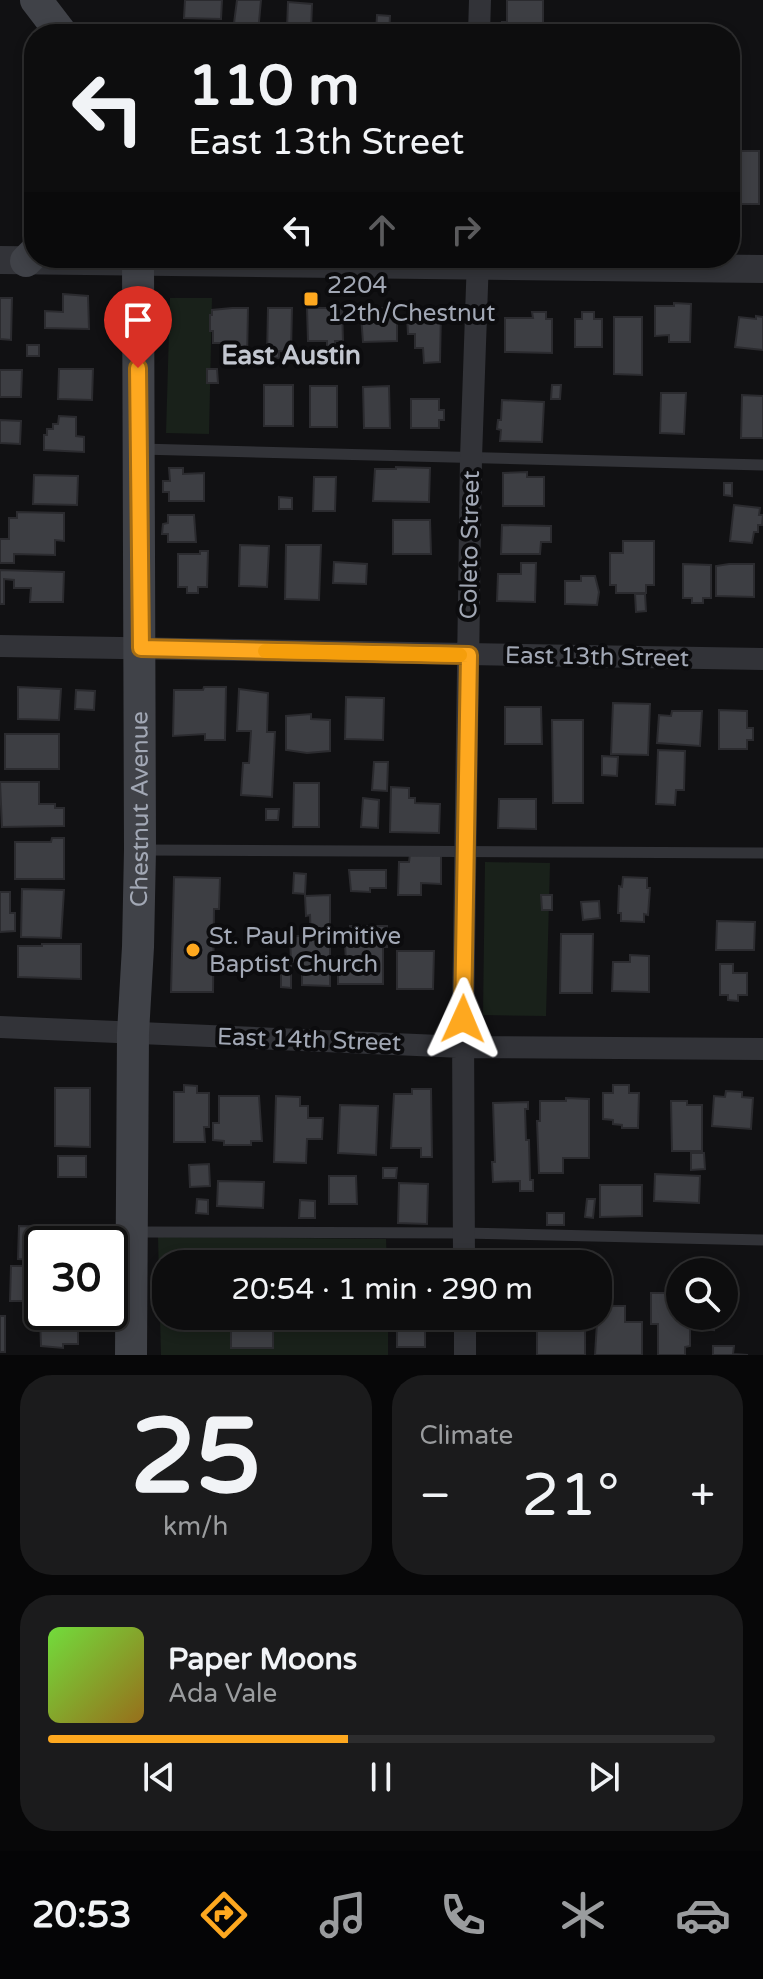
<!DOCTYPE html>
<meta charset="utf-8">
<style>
body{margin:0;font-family:"Varela Round",sans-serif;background:#1b1b1c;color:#f1f3f6;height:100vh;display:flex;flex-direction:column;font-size:30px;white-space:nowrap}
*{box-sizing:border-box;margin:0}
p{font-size:26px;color:#9a9c9e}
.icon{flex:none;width:44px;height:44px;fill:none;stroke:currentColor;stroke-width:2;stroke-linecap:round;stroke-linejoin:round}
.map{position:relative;height:1355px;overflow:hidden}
.panel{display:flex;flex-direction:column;gap:20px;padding:20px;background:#070708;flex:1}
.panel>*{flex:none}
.hud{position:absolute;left:24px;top:24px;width:716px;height:244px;border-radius:32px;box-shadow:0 4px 12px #0003,0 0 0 2px #2d2d2e;background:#0d0d0e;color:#f1f3f6;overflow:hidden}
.tools{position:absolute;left:666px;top:1258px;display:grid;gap:16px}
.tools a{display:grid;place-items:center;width:72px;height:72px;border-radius:50%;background:#0d0d0e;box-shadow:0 4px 12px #0003,0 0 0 2px #2d2d2e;font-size:40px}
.speed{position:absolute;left:24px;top:1226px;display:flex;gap:16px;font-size:40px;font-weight:700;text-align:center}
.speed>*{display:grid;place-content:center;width:104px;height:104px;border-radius:50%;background:#0d0d0e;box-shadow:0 4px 12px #0003,0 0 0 2px #2d2d2e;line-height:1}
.speed .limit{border:4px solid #111;border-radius:12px;background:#fff;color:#111}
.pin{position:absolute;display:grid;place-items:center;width:68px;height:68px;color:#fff;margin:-82px -34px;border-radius:50% 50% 50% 0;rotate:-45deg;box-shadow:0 0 8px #0007}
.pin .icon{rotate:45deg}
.me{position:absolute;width:88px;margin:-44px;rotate:1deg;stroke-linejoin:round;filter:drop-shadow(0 0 6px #0008)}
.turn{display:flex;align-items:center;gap:28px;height:168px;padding:0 32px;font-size:36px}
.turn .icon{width:104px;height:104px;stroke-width:2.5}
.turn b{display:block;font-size:56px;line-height:68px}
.lanes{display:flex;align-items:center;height:76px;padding:0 32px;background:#0003;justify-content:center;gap:40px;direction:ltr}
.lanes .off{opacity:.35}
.big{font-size:60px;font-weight:600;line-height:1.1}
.panel .tile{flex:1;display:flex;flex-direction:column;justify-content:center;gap:12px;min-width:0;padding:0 28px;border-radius:32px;background:#1b1b1c}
.panel .dial{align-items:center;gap:0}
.dial b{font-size:104px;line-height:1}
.song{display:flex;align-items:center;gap:24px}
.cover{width:96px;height:96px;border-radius:12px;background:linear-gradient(135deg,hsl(100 70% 55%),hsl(40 70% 35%))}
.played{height:8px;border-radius:4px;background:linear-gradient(90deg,#fea81f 45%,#2d2d2e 45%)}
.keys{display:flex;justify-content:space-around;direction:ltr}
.heat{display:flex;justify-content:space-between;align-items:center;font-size:44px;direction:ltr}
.panel .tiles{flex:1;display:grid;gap:20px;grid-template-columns:1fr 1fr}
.tile:last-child{grid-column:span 2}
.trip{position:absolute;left:152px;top:1250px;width:460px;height:80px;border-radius:32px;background:#0d0d0e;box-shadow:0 4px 12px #0003,0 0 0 2px #2d2d2e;font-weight:600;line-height:80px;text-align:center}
.tabs{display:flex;height:128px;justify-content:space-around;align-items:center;background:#050506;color:#9a9c9e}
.tabs .icon{width:56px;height:56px}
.tabs .current{color:#fea81f}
.tabs b{font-size:36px;color:#f1f3f6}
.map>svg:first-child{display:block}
.green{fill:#19211a}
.building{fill:#3d3e43;stroke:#2b2b2f;stroke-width:2}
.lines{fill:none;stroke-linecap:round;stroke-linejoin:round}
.service{stroke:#323338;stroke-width:11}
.minor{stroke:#323338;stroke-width:22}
.tertiary{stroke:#323338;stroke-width:28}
.secondary{stroke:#404248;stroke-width:32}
.route-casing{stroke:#a56d14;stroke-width:20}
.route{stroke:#fea81f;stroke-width:14}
.slow{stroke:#f59e0b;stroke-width:14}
.poi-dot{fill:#fea81f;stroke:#0c0c0e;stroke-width:3}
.labels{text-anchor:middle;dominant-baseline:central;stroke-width:8;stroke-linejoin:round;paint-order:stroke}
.poi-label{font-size:24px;fill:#a2a8b5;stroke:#0c0c0e;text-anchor:start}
.street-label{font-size:24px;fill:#a2a8b5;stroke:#0c0c0e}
.neighbourhood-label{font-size:26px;font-weight:bold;fill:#c3c7d0;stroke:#0c0c0e}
</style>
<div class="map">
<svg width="763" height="1355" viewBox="0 0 763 1355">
<rect width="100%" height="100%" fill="#111113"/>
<path class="green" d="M170,298h42l-3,136 -43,-1z
M485,862l65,1 -4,153 -63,-1z
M158,1237l228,2 1,25h-221v52h222v39h-227z"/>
<path class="building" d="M185,0h37l-1,19 -37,-1z
M237,0h24l-3,33 -25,-2z
M507,0h36v31l-41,-1v-8h5z
M288,2l24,2 -1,26 -24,-1z
M377,15l13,1 -1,18h-13z
M730,151h29v53h-29z
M63,294l25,2 1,33 -44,-1v-17l18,1z
M0,298h12l-1,42 -11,-1z
M674,303l17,1 -1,38h-21v-7l-14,1v-30h19z
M232,308h16l-1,52h-20v-9h-3l-1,-8h-10v-12h-3v-16h2v-5z
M268,308h24l-1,44 -12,-1v7l-12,-1z
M307,308h35l1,33h-8v7h-8v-7h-19z
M363,308h34v33l-34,1 -2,-26h3z
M423,310h18l-1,52 -16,1 -1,-15h-8v-14h-7l-1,-18h16z
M532,312h14v7h6v34l-47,-1v-34h28z
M582,312h12v7h8v28h-27v-28h7z
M756,316l7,1v33l-28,-3 4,-30 17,2z
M614,317h28v58l-28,-1z
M27,345h12v11h-12z
M59,369h34l-1,31 -34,-1z
M207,369h10l1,14h-11z
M0,370h22l-1,27h-21z
M264,385h29v41h-29z
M552,385h9l-1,14h-9z
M310,386h27v41h-27z
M389,386l1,42h-26l-1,-41z
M661,393h25l-2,41 -24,-1z
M742,395l21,1v42h-22z
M411,399h28v11h5v10h-5v8h-28z
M502,400l42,2 -2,40 -42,-1 1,-11 -4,-1 1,-9h3z
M59,416l17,1v19l8,1v15l-40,-2v-15h3v-6h6v-5h5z
M0,420l21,1 -1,23 -20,-1z
M396,467l34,1 -1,34 -56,-1 2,-32h21z
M169,468h14v6l21,-1v28h-35v-9h-6v-11h7z
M527,472v5h17v29h-41v-33z
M34,475l44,1 -1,29 -44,-1z
M314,477h22l-1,34h-22z
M724,483h8v13l-8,-1z
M279,497l13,1v11h-13z
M734,505l26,3 -1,7h4l-1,10h-4v7h-4l-2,11 -22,-2z
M17,512l47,1v28l-9,-1v15l-41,-1v9h-14v-24h9v-21h8z
M168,515h26l2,27h-28v-8h-6l1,-10 5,-1z
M393,520h37l1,34h-38z
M502,525l49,1v16h-10l-1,12h-39z
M623,541h31v44h-8v8h-30v-8h-6v-32h13z
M240,545l29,1 -2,41 -28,-1z
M286,545h35l-2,55 -34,-1z
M200,551h8l-1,36h-9v6h-11v-6h-9v-33h22z
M334,562l33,2 -1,20 -33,-1z
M521,563h15l-1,39 -38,-1 1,-27h23z
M683,564l28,1v33h-8v5h-11v-5h-9z
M729,564h25v33l-38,-1v-30z
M0,570l64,2 -1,30h-33l1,-14h-17v-8l-10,-1v25h-4z
M581,576h14l4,16 -2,13 -32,-1v-23h16z
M635,594h10l1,17 -10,1z
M18,687l43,2 -2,31 -41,-1z
M204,687h22l-1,53h-20v-6l-32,2 1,-46h29z
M239,689l29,4 -1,39h8l-3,65 -31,-2 2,-32h6l2,-32h-14z
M76,690l19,1 -1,19 -19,-1z
M346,697l38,1 -1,42 -38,-1z
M613,703l37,1 -2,51 -37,-1z
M505,707h36l1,37h-37z
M719,710l28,1v17h6v12h-6v9h-28z
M672,711h30l-2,35 -43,-3 2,-28 12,1z
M311,714v5l19,1v31l-23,2 -21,-3v-34z
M552,720h31v83h-30z
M5,734h54v35h-54z
M658,750l27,1 -1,39h-8l-1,15 -19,-1z
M602,756l16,1 -1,19 -15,-1z
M374,762h14l-1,29 -15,-1z
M0,782h39v22h16v4h9v18l-62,1z
M294,783h25v44h-26z
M391,787l18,1v10h6v5l25,1 -1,29 -49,-1z
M363,798l16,2 -1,28 -17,-1z
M499,799h37v30l-38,-1z
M266,809h13l-1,11h-12z
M52,838h12v41h-49v-37h36z
M410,854l31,1v29l-20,-1v12h-23l1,-33h10z
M349,870h37v18h-16v4l-19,-1z
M294,873l12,1 -1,20 -12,-1z
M174,877l46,1 -1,31h-5l-1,83h-42z
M623,877l24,1v10h3l-2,27 -4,-1v8l-23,-1v-8h-3l1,-27 3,1z
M22,889l42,1 -3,48 -40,-1z
M0,892h10v21h5v18l-15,1z
M330,895v91l-28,-1v-24l-11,1 -1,-26h15v5h6l-1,-26 -4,1 -1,-20z
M541,895h11v15h-10z
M599,901l1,17 -17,2 -2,-18z
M717,921l38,1 -1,28h-38z
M350,926h37v21h-4v37h-45v-22h8l-1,-19h5z
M561,934h32l-1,59h-32z
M42,944h39v35l-63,-2v-31h24z
M397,951h37l-1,38h-36z
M630,955l19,1v36l-37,-1 1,-29h17z
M720,964h13v9h14v22h-9v6l-10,-1v-5h-8z
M281,966h10v22l-10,-1z
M184,1085l13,1v7h12v34h-5l1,15h-31v-50h10z
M613,1085h16v8h10l-1,35h-16v-3l-9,-1v-4l-10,-1v-26h10z
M55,1088h35v59l-35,-1z
M412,1089h19l1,68h-11v-9h-30l3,-54h18z
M726,1091l16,1v5l11,1 -2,31 -39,-3 2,-30 11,1z
M219,1096h40l3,45h-11v4h-27v-4l-11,-1v-17h6z
M276,1096l24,1v9h8v12h15l-1,21h-15l-1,24 -32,-1z
M566,1098l23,1v59h-26v15h-24l-2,-52h3v-20h26z
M671,1101h16v4h15v46h-30z
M528,1102v7h-3l1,31h3l1,40h3v11h-13v-10l-27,1 -1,-20h3l-2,-59z
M340,1105l38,1 -2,49 -38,-2z
M691,1153h13l1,16 -14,1z
M58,1156h28v21h-28z
M209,1164l1,22 -20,1 -1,-22z
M383,1168h14l-1,10h-13z
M655,1174l45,2 -1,27 -45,-2z
M329,1176h27l1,28h-28z
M218,1181l46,1 -1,26 -46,-2z
M399,1183l29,1 -1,40 -29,-1z
M600,1185h42v31l-42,1z
M197,1199l11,1v14l-12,-1z
M587,1199h8l-2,19 -8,-1z
M300,1200l15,1v17h-16z
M547,1213h17v12h-17z
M19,1226l43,1v2h8v15h-28v16l-24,-1z
M297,1252l24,1v11h-24z
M430,1253v11h-37l13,-2v-8z
M11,1266h31v35h-32z
M678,1277l2,39h10v30l-5,1v8h-27v-31h-7v-31h28z
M598,1306h27v16h17v33h-47z
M0,1316h5v36h-5z
M402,1316h15v6h8v25h-28v-25h5z
M706,1316l8,1v13l-8,-1z
M40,1317h38v27h-15v4l-22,-2z
M537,1321h48v34h-48z
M231,1322h42v26h-42z
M713,1346h21l-1,8 15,1h-35z"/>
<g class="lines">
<path class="service" d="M140,449l623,16
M144,850l619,3
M136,1232l328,1 299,7"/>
<path class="minor" d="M479,34l1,-34
M0,646l763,13
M0,1027l463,20 300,2
M464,1264l-1,-245 8,-561 7,-200
M465,1316v39"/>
<path class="tertiary" d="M0,260l763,9"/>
<g class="secondary">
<path d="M36,0l26,34"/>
<path d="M26,261l8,-8"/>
<path id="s1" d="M131,1355l2,-322 5,-86 2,-97 -2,-592"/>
</g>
</g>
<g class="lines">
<g class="route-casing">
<path id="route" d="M138,368l3,280 328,7 -6,364"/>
</g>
<use href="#route" class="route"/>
<path class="slow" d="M265,651l195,4"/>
</g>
<g class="poi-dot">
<rect x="303" y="291" width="16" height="16" rx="4"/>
<circle cx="193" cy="950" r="8"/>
</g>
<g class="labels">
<g class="poi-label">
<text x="327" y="285">2204<tspan x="327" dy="28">12th/Chestnut</tspan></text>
<text x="209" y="936">St. Paul Primitive<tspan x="209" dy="28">Baptist Church</tspan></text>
</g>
<g class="street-label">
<text transform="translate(470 545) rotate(-89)">Coleto Street</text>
<text transform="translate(597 657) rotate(1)">East 13th Street</text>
<text stroke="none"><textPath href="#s1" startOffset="546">Chestnut Avenue</textPath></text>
<text transform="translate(309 1040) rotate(2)">East 14th Street</text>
</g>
<g class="neighbourhood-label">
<text x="291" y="355">East Austin</text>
</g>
</g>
</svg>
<div class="tools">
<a><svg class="icon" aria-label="search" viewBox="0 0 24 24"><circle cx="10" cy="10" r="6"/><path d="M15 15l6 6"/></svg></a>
</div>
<div class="speed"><div class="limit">30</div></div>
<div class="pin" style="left:138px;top:368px;background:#d93025"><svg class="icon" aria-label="arrive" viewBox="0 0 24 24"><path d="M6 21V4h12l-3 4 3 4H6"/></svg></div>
<svg class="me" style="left:463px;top:1019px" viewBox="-20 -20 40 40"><path d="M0-17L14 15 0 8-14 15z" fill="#fea81f" stroke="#fff" stroke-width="4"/></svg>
<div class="trip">20:54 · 1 min · 290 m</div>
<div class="hud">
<div class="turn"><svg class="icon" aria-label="left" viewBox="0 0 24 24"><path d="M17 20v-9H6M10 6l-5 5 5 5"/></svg><div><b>110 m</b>East 13th Street</div></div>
<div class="lanes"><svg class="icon" aria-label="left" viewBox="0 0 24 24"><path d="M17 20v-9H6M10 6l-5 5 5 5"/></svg><svg class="icon off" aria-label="ahead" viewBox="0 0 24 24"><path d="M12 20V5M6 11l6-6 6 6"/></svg><svg class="icon off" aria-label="right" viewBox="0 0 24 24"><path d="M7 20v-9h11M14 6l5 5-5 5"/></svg></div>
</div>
</div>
<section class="panel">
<div class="tiles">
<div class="tile dial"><b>25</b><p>km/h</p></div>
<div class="tile"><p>Climate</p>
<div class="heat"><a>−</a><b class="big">21°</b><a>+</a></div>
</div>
<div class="tile">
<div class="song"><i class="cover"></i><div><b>Paper Moons</b><p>Ada Vale</p></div></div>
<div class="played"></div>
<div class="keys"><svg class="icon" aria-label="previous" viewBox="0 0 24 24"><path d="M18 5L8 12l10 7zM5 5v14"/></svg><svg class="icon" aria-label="pause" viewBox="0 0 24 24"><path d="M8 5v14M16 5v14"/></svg><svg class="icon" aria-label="next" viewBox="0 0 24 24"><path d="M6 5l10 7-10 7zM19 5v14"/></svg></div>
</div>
</div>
</section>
<nav class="tabs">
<b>20:53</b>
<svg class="icon current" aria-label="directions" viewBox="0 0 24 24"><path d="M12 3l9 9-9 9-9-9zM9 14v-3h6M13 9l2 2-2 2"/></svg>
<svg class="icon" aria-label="music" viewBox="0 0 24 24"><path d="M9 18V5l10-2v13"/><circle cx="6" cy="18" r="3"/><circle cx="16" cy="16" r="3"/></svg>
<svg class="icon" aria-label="phone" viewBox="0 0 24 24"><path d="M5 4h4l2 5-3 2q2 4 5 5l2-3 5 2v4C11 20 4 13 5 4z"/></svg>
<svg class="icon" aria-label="climate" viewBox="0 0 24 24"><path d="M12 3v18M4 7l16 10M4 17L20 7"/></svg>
<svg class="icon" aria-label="car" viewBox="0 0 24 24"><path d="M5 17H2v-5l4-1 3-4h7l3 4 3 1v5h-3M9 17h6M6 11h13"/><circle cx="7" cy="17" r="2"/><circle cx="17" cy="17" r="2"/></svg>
</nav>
